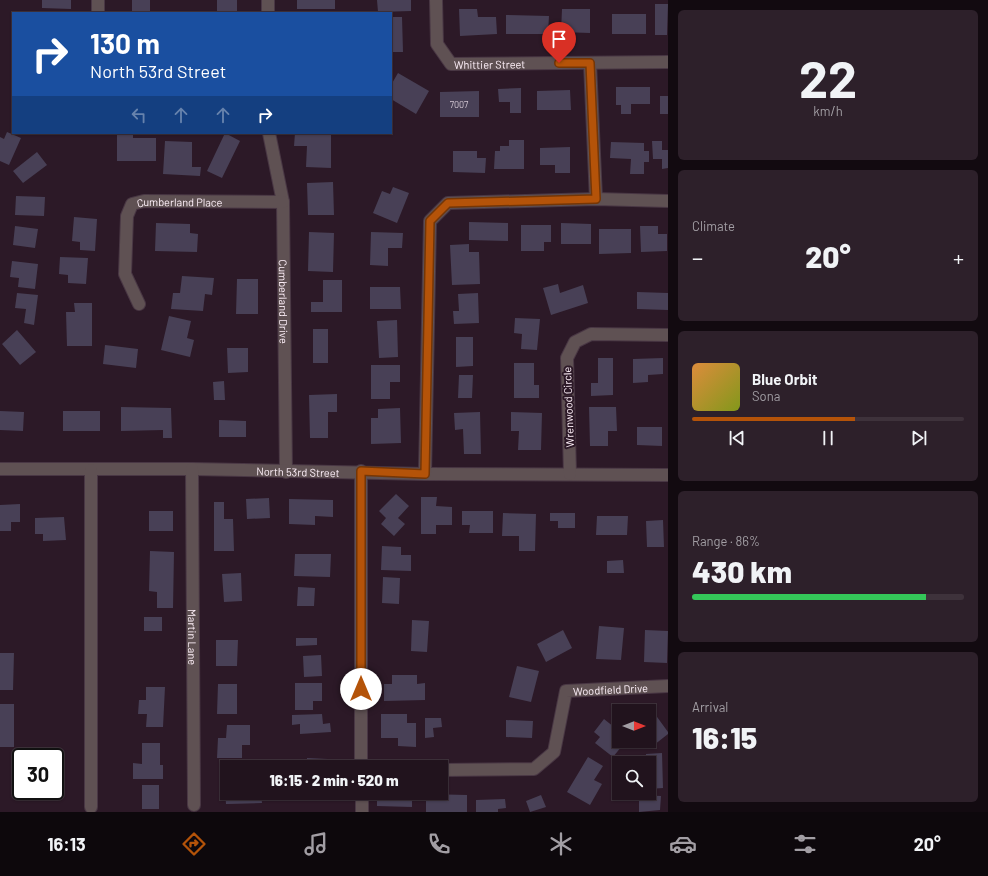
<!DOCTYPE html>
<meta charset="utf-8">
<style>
body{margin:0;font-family:Barlow,sans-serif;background:#2d202a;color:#f1f3f6;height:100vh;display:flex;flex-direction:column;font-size:15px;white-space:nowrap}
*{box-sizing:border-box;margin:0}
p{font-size:13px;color:#a29ea4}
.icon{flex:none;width:22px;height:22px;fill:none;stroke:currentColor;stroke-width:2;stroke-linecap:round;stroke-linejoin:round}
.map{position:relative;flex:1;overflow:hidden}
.side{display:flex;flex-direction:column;gap:10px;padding:10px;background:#120a10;width:320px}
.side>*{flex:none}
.top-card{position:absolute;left:12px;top:12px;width:380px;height:122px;border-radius:0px;box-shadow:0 1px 3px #0004,0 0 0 1px #3e323b;background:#1a4fa0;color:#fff;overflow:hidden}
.needle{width:26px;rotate:90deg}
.fabs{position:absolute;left:612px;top:704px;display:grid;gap:8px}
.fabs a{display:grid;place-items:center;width:44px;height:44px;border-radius:0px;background:#21131d;box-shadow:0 1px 3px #0004,0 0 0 1px #3e323b;font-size:20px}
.speed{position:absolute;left:12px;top:748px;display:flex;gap:8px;font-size:20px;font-weight:700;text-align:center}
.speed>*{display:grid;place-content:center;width:52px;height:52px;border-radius:50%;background:#21131d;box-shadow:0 1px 3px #0004,0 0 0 1px #3e323b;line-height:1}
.speed .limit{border:2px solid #111;border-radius:6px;background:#fff;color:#111}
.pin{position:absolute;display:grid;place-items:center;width:34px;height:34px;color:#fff;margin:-41px -17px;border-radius:50% 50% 50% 0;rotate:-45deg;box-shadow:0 0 4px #0007}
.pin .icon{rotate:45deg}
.me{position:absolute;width:44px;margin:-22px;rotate:0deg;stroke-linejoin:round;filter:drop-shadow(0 0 3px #0008)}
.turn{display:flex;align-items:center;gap:14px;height:84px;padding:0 12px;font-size:18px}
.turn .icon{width:52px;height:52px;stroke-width:2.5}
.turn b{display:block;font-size:28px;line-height:34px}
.lanes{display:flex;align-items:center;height:38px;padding:0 12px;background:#0003;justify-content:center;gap:20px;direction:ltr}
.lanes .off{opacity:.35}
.big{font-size:30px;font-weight:800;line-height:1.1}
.side .widget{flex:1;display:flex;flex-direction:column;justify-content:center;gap:6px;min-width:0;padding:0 14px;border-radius:6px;background:#2d202a}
.side .dial{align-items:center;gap:0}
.dial b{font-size:52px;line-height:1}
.song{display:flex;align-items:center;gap:12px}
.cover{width:48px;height:48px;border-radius:6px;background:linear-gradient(135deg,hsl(30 70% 55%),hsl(70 70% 35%))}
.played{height:4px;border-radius:2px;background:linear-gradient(90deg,#b45309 60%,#3e323b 60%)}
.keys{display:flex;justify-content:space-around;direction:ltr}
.heat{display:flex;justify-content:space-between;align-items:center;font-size:22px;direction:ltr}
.charge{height:6px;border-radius:3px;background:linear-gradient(90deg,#34c759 86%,#3e323b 0)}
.trip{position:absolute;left:220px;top:760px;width:228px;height:40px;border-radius:0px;background:#21131d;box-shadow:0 1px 3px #0004,0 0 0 1px #3e323b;font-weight:800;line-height:40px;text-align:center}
.dock{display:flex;height:64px;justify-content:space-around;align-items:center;background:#0d080c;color:#a29ea4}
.dock .icon{width:28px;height:28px}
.dock .current{color:#b45309}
.dock b{font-size:18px;color:#f1f3f6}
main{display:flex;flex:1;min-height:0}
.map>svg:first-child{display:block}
.building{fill:#484056}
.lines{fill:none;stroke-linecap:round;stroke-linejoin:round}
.minor-casing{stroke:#493744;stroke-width:14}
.minor{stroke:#5f5153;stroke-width:12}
.route-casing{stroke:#753606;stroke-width:10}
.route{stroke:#b45309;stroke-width:7}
.labels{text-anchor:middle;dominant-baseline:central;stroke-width:4;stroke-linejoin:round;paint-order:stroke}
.number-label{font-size:9px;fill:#d0c4d0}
.street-label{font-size:11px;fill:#fef0f9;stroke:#2c1927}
</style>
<main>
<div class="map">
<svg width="668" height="812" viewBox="0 0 668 812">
<rect width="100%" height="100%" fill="#2c1927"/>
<path class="building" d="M42,0h29v9l-29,-1z
M132,0h18v11h-18z
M217,0h20v13h-20z
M297,0h38v9h-38z
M377,0h34v11l-33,1z
M655,4h13l-1,31h-12z
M459,9h18l1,8h18l1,17 -37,2z
M562,9h28v24l-29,-1z
M612,14h34v20h-34z
M506,15l43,1 -1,18h-42z
M391,17h11l1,35h-12z
M398,73l31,18 -13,23 -25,-15v-14z
M616,87h34v17h-19v10h-10v-9h-5z
M521,88v25h-11v-11h-11l-1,-13z
M570,90l1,20h-34v-19z
M479,91v26h-39v-25z
M660,96h8v18h-8z
M7,132l14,6 -12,27 -9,-4v-24l4,2z
M117,133h16v5h23v23h-39z
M225,133l15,8 -18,37 -15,-7z
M295,133h36v35l-25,-1 1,-21h-13z
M509,140h15v29h-30l1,-18h5v-5h9z
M165,141l27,1v25h9l-1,9 -37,-2z
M652,141h10v9h6v18l-6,1v-10h-9z
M611,142l33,1v8h5v11h-5v12h-14l1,-15 -21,-1z
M570,147v26h-15v-8h-15v-17z
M453,151h24v7h9l-1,15 -32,-1z
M37,152l10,13 -24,18 -10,-12z
M333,182l1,33h-26l-1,-32z
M393,187l16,6 -12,30 -24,-10 9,-22 8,3z
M16,196l29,1 -1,19 -29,-1z
M74,217l23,2 -2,32 -15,-1v-8l-8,-1z
M469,222l39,1v18l-39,-1z
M156,223l34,1v9l8,1 -1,18 -42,-1z
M561,223l30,1v20h-30z
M521,225h30v17h-7v9h-23z
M15,226l23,3 -3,19 -22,-3z
M640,226h18v8h9v17l-26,1z
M599,229h32v24l-32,1z
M309,232l25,1 -1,39 -25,-1z
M371,232l32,1 -1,15h-14v18l-18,-1z
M469,244v8h10l1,32 -28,1 -2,-40z
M60,257l28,1 -2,26 -18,-1v-8l-9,-1z
M12,261l26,3 -3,25 -17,-2 1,-9 -9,-1z
M182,276l32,2 -2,17 -7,-1 -2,17 -32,-2 2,-16h7z
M237,279h21v35h-22z
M323,280h19v32h-31v-10h12z
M558,284l2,9 23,-8 5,18 -37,12 -8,-27z
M370,287h30l1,22h-31z
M637,292l31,1v17l-31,-1z
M17,293l21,2 -4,30 -10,-2 2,-14 -11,-1z
M478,293l1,30 -25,1 -1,-13h6l-1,-17z
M74,303h18v43h-25l-1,-34h9z
M169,316l22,5 -4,17 7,2 -4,17 -29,-7z
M515,318l25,1 -3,31 -16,-1 1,-15 -8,-1z
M397,320l1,37 -19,1 -2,-37z
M313,329h15v34h-15z
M17,330l19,22 -16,13 -18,-21z
M456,337h17v29l-17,1z
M105,345l33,4 -2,19 -33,-4z
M227,348h21v24l-20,1z
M598,358h15v37l-22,1v-13h7z
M663,358v16l-15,1v7l-15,1v-24z
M514,363h20v22h5v13h-25z
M371,365h29v17h-10v17h-19z
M459,375h14l-1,23h-14z
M224,381l1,19h-11l-1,-18z
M337,394v18h-9v26h-18l-1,-43z
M121,407l50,1 1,30h-9v-8l-42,1z
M589,407h27l1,24h-9v15h-18z
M400,408l1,35 -30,1v-26h7v-9z
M0,411l24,1 -1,19 -23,-1z
M63,411h37v20h-37z
M480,412l1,42h-17l-1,-25 -8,1 -1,-17z
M511,412l31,1 -1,37h-23l1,-19h-8z
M219,420l27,1v16h-27z
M637,427h25v19l-25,-1z
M396,494l13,12 -11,12 7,6 -11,12 -13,-12 5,-6 -7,-7z
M421,497h16l-1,9 16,1v18h-16v9h-15z
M269,498l1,20 -23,1 -1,-20z
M289,499l44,1v17l-18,-1v9l-26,-1z
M214,502h10v17h9l1,32h-20z
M20,504v18h-9v9h-11v-26z
M149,511h24v20h-24z
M462,511h31v22h-24l1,-8h-8z
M503,513l33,1 -1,37h-16v-15h-17z
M550,513h25v15h-17v-7h-8z
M597,516h31l-1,19h-31z
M64,517l2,23 -23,1v-7h-8v-16z
M663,520l1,27h-17l-1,-26z
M382,546l19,1v8h10v16l-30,-1z
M150,551l24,1 -1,56h-16v-16l-8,-1z
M295,554h36l-1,23 -36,-1z
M623,560l1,13h-17v-12z
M241,573l1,28 -18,1 -2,-28z
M383,577l17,1 -1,26 -17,-1z
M298,587l17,1 -1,18h-17z
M144,617h18v14h-18z
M412,620l17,1 -2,31 -16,-1z
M599,626l25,2 -3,32 -25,-1z
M563,630l9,18 -26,14 -9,-18z
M645,630l23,1 -1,32 -23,-1z
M296,638h21v7l-21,1z
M216,640h22l-1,26h-21z
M0,653h14l-1,37h-13z
M321,655l1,21 -18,1 -1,-21z
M517,666l22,5 -8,31 -22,-5z
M392,675h25v9l8,-1v17l-41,1v-17h8z
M295,683h27v18h-9v9h-18z
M218,684h19v30h-20z
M146,687h19l-2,40h-17l1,-13h-9l1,-14h7z
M0,704h14v43h-14z
M652,710l16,22v2l-14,11 -5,-6v-27z
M322,714l1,10 7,-1 1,9 -31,2v-10l-8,1v-10z
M381,714h26v9h9v24l-18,-1v-8h-17z
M425,718h16l1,9 -9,1 1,9 -9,1z
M604,719l15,12v10h7l-13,16 -18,-14 5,-6 -6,-5z
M506,720l27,1 -1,17 -26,-1z
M227,725h23v20h-8v13h-25l1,-20h8z
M142,743h18v22h3v14h-30v-16l9,1z
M662,753l1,35 -14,1v-26h-3v-9z
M588,757l15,9 -9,14 8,4 -12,21 -23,-13z
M307,758l21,1v8h-21z
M142,785h17v24h-17z
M225,790h2v3h34l1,10 -36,1z
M306,793h22v4h-22z
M377,794l35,1v12l-35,-1z
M426,794l41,1v17h-41z
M541,795l5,12 -16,5 -4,-11z
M639,795l22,1 -1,14 -21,2z
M505,799l1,9 -8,1v3h-22v-12z"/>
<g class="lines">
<g class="minor-casing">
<g id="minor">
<path d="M98,0v13"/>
<path d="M268,0v13"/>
<path id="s1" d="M436,0l1,44 14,20 217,-2"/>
<path d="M590,63l6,136"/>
<path id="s2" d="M269,133l14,69 3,270"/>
<path id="s3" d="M139,304l-14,-30 2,-58 5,-12 12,-3 139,1"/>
<path id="s4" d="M0,469h192l233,5 243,1"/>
<path id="s5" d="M192,469l2,336"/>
<path d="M425,474l5,-253 18,-18 148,-4 72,2"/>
<path d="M570,474l-3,-116 8,-16 16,-8 77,1"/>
<path d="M361,767v-296"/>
<path id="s6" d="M441,770l93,-1 20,-17 12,-61 102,-5"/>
<path d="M362,793v19"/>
<path d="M91,807v-337"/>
</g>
</g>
<use href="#minor" class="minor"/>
</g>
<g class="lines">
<g class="route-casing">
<path id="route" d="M361,689v-218l64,3 5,-253 18,-18 148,-4 -6,-136h-31"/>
</g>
<use href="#route" class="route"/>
</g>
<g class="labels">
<g class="number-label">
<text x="459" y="104">7007</text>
</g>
<g class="street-label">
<text stroke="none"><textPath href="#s1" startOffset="107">Whittier Street</textPath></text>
<text stroke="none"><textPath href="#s3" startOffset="152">Cumberland Place</textPath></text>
<text stroke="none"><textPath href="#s2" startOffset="170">Cumberland Drive</textPath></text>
<text transform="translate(568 407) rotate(-92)">Wrenwood Circle</text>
<text stroke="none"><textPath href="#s4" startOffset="298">North 53rd Street</textPath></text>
<text stroke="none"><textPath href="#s5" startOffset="168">Martin Lane</textPath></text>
<text stroke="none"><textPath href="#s6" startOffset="226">Woodfield Drive</textPath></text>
</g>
</g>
</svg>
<div class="fabs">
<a><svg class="needle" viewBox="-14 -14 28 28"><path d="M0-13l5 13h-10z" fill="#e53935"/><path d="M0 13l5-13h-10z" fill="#a29ea4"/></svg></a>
<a><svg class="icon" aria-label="search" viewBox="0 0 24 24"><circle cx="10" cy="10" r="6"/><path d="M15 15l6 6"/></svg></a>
</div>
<div class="speed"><div class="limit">30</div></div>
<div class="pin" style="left:559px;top:63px;background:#d93025"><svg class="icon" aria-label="arrive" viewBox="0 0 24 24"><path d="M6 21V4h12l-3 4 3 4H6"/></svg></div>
<svg class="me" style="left:361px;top:689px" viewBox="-20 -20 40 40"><circle r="19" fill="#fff"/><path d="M0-13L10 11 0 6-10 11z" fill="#b45309"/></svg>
<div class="trip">16:15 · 2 min · 520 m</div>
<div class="top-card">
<div class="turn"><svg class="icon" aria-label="right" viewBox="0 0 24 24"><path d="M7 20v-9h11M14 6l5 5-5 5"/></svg><div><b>130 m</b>North 53rd Street</div></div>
<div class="lanes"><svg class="icon off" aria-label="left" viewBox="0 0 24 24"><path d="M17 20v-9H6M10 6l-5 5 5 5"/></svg><svg class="icon off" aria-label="ahead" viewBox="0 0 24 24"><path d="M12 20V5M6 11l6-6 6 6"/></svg><svg class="icon off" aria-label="ahead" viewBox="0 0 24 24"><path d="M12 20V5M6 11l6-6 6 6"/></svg><svg class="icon" aria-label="right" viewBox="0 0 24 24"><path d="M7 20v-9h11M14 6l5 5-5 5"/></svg></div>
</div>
</div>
<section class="side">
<div class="widget dial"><b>22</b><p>km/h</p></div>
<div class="widget"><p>Climate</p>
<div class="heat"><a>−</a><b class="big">20°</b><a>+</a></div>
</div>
<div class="widget">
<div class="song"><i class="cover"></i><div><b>Blue Orbit</b><p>Sona</p></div></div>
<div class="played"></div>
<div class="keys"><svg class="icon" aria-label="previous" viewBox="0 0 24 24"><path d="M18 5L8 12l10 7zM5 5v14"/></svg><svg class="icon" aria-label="pause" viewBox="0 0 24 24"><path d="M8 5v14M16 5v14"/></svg><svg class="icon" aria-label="next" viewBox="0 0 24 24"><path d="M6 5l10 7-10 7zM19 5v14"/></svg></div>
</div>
<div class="widget"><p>Range · 86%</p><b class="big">430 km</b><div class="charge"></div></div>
<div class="widget"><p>Arrival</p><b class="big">16:15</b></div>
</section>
</main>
<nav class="dock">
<b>16:13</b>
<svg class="icon current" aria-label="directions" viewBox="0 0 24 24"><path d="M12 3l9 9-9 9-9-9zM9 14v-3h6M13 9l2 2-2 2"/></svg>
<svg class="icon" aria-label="music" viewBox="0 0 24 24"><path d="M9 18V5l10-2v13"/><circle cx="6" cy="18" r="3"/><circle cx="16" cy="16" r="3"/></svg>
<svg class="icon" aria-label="phone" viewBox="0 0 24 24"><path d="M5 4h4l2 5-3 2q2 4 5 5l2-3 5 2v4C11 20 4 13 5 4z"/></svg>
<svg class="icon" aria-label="climate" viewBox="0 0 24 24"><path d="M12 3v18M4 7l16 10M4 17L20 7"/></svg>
<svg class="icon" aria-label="car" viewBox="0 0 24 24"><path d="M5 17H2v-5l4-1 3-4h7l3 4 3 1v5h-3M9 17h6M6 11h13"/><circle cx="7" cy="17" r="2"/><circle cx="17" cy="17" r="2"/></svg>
<svg class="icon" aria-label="filters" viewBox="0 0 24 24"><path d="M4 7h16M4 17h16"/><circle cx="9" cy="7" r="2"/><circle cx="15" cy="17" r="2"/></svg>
<b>20°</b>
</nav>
